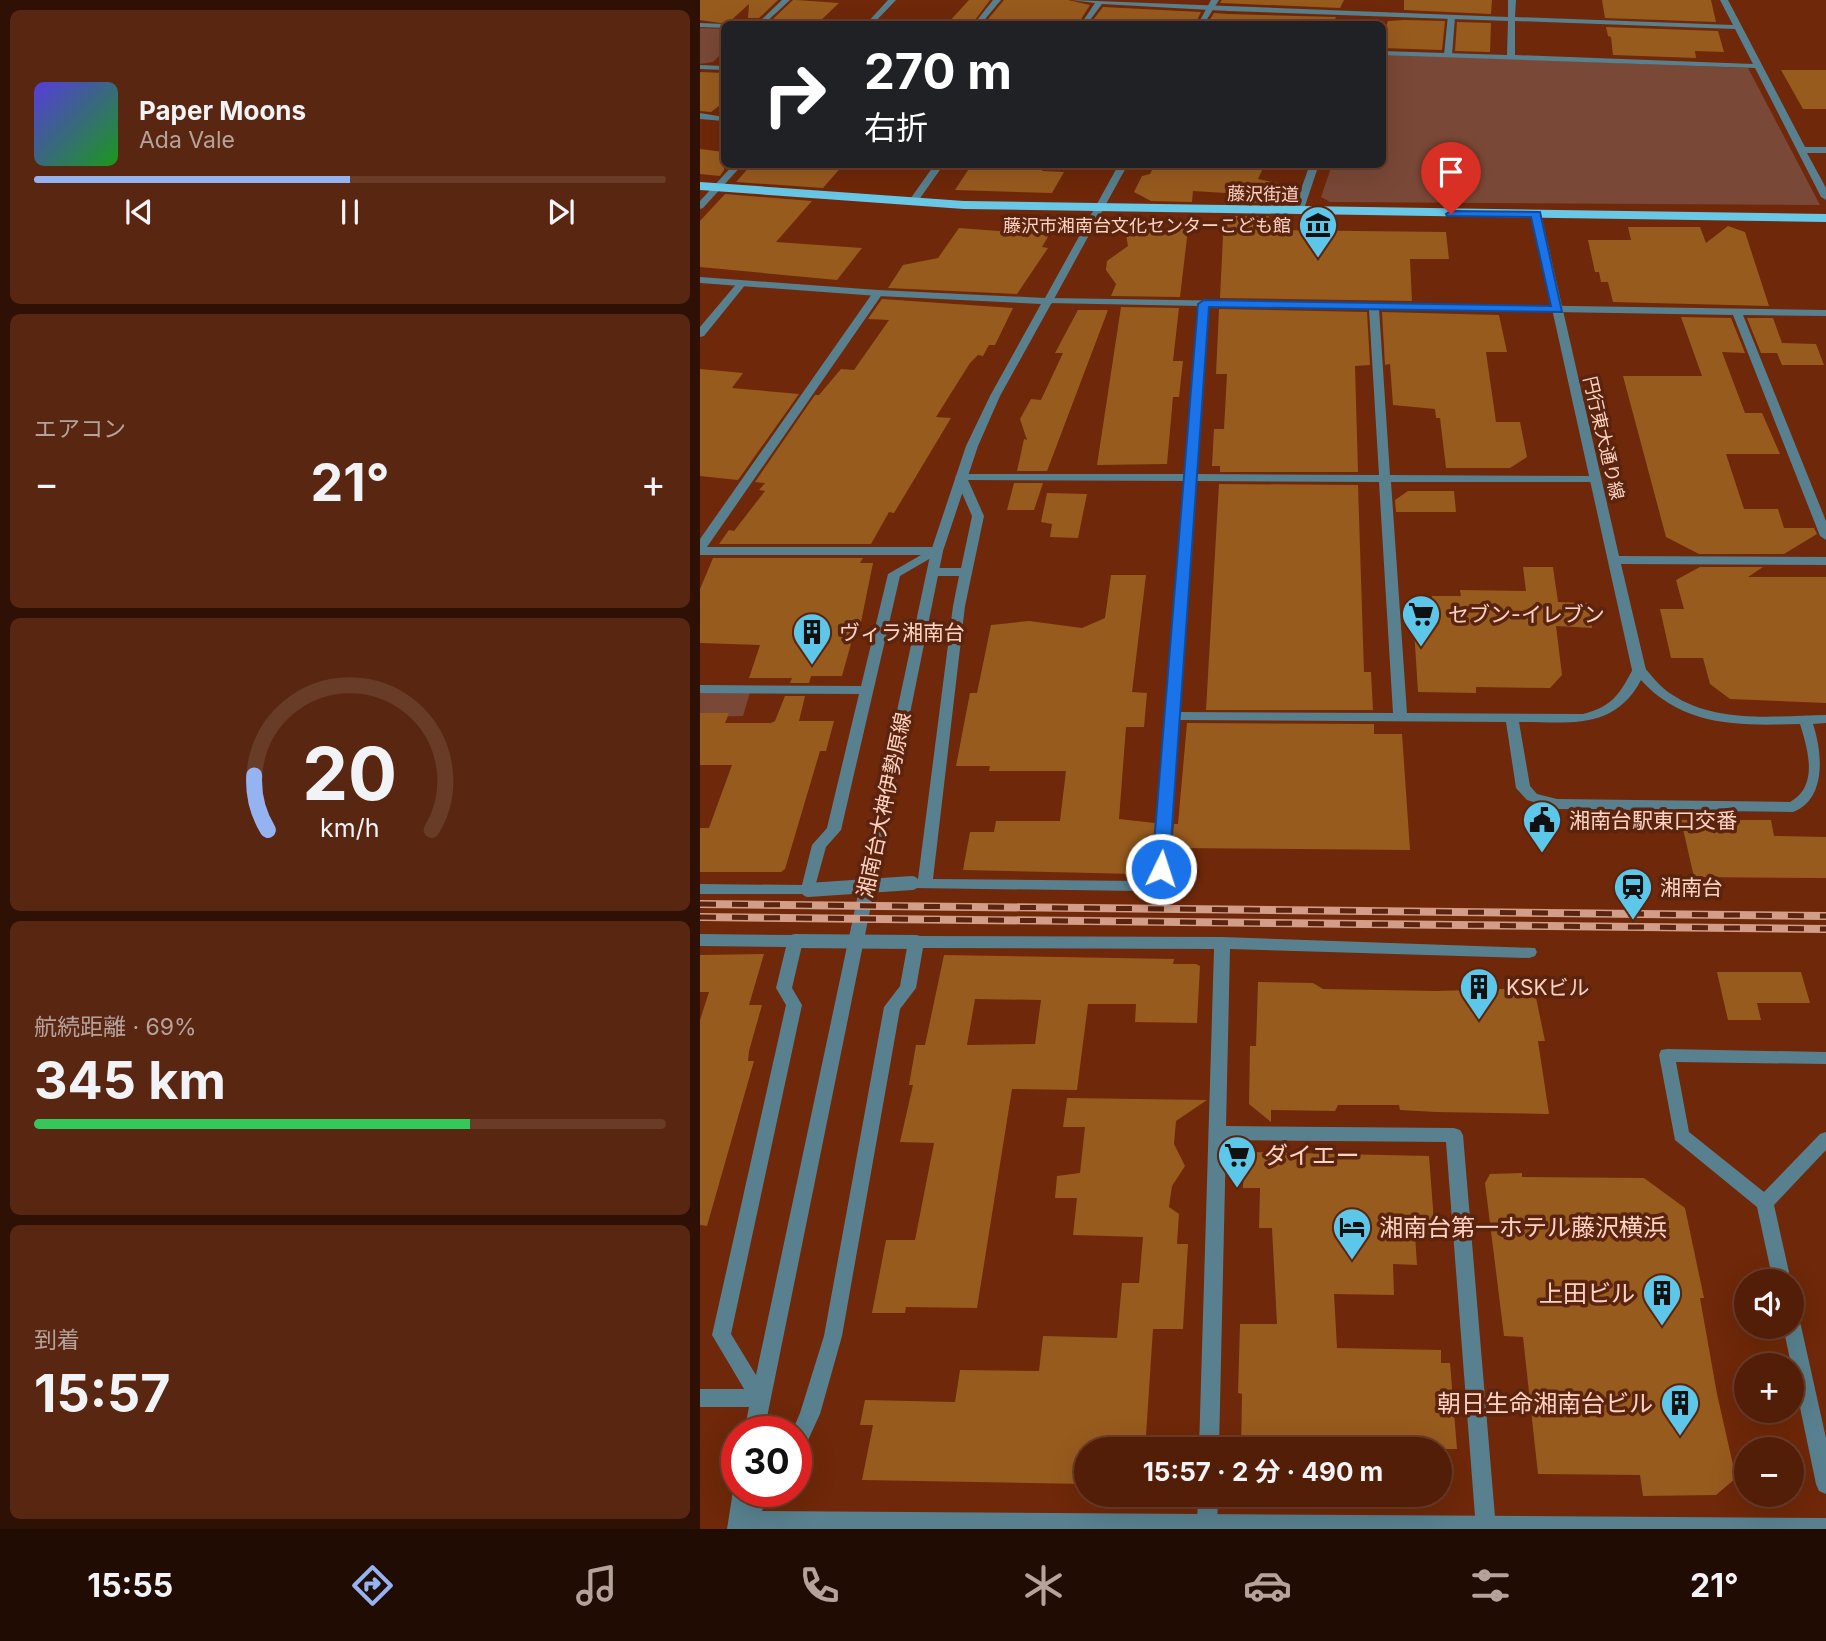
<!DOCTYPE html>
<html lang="ja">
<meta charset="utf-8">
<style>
body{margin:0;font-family:Inter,"Noto Sans JP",sans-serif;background:#592711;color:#f1f3f6;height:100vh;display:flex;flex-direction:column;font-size:26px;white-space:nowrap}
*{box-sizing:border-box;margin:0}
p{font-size:23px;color:#b5a29b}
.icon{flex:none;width:38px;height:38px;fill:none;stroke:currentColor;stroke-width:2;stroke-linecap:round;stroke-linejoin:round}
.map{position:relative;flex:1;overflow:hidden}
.details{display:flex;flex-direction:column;gap:10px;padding:10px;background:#2e1004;width:700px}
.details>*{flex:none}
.guide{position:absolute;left:21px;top:21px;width:665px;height:147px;border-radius:10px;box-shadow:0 7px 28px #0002,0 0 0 2px #693c28;background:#202124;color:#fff;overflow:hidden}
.controls{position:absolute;left:1034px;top:1269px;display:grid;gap:14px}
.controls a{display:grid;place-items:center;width:70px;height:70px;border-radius:50%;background:#531e07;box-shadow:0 7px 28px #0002,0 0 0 2px #693c28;font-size:35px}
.speed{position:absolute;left:21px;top:1416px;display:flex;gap:14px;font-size:35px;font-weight:700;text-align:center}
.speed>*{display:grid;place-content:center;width:91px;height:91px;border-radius:50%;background:#531e07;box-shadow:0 7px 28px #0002,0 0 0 2px #693c28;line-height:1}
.speed .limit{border:10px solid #d22;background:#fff;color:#111}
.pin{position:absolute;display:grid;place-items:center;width:60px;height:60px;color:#fff;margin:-72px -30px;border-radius:50% 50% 50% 0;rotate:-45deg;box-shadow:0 0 7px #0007}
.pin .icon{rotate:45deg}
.me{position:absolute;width:77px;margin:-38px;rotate:4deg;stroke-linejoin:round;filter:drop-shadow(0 0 5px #0008)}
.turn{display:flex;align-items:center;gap:24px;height:147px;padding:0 28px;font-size:32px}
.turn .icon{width:91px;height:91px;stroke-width:2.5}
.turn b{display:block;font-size:49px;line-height:60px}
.big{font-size:52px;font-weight:700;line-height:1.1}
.details .widget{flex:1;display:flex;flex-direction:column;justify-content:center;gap:10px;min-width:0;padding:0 24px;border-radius:10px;background:#592711}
.details .dial{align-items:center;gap:0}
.dial svg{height:182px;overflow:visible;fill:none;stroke:#693c28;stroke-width:7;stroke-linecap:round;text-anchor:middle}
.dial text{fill:#f1f3f6;stroke:none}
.song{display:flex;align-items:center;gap:21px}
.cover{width:84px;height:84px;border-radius:10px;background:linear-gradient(135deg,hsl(250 70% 55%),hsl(120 70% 35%))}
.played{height:7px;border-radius:4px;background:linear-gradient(90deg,#95b2f1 50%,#693c28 50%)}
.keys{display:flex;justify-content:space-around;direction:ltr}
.heat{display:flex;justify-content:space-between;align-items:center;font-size:38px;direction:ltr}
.charge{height:10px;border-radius:5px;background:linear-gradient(90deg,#34c759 69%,#693c28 0)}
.trip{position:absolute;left:374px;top:1437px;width:378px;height:70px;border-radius:35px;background:#531e07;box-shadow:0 7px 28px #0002,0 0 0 2px #693c28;font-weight:700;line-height:70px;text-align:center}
.dock{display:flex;height:112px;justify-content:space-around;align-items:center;background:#210c03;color:#b5a29b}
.dock .icon{width:49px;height:49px}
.dock .current{color:#95b2f1}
.dock b{font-size:32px;color:#f1f3f6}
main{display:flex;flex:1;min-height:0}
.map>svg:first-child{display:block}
.green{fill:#7a4836}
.building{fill:#985b1e;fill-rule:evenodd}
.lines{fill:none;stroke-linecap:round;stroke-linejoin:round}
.service{fill:#58808e;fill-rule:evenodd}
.minor{fill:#58808e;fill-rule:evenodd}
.tertiary{fill:#58808e;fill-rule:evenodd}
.trunk{fill:#68c8e6;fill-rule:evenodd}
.rail-casing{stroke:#d29e89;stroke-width:8}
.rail{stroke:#5b240f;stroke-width:5;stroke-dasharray:16;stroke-linecap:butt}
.minor-bridge{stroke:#58808e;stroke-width:14}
.route{fill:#1a73e8;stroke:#114b97;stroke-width:2}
.labels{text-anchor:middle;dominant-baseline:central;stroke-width:7;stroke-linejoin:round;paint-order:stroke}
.far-street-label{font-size:18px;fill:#ffd3c3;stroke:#5b240f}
.far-poi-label{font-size:18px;fill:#ffd3c3;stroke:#5b240f;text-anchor:end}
.poi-label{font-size:21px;fill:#ffd3c3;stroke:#5b240f;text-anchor:start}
.street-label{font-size:21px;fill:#ffd3c3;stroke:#5b240f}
.near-poi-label{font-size:24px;fill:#ffd3c3;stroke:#5b240f;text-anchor:start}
</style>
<main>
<section class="details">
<div class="widget">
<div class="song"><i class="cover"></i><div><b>Paper Moons</b><p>Ada Vale</p></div></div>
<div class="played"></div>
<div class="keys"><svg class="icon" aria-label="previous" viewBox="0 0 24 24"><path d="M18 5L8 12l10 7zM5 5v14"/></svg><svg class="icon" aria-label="pause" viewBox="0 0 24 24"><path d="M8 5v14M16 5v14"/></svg><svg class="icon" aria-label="next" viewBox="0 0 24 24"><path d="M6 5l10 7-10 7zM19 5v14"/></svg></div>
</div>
<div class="widget"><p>エアコン</p>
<div class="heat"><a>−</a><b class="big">21°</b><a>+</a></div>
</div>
<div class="widget dial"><svg viewBox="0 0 100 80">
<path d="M14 69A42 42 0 1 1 86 69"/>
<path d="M14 69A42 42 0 0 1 8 45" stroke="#95b2f1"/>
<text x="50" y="56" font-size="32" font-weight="700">20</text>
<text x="50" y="72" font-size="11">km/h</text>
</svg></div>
<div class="widget"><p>航続距離 · 69%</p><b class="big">345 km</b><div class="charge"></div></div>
<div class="widget"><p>到着</p><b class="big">15:57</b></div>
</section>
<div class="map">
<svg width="1126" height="1529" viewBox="0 0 1126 1529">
<rect width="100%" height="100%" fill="#6f2809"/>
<path class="green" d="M0,28l24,1v22l-11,11 -13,2z
M683,54l365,14 72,137 -490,-3 -9,-5 11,-32 50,-1z
M0,689h51l-8,27 -43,1z"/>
<path class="building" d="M0,0h78l-19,18h-11l1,-14 -22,20 -27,-4z
M93,0h3l43,3 -21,20 -45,-4z
M269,0h21l-18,24h-25z
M304,0h64l22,5 -12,19h-94z
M522,0h122l-4,8 -120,-5z
M704,0h88l-1,14 -87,-4z
M902,0h109l5,22 -111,-4z
M403,7l98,5 -6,12h-105z
M514,13l14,1 108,3 -3,7h-126z
M704,20l41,1 -3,29 -60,-2v-12l6,-15z
M757,22l34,1 -1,29 -35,-1z
M906,27l112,4 6,21 -29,-1 1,7 -83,-3 -2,-18 -3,-1z
M1081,70h45v39h-23z
M0,72l24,1v29l-13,10 -11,-1z
M0,149l24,3v18l-4,6 -20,-2z
M52,164h92l-21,24 -87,-6z
M272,164h74l-4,7 22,1 -12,21 -97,-3z
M455,164l108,4 -5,11 24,5 -8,19 -49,-1 1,-9 -33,-2 -1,11 -41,-1 -17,-9 8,-16 8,-2z
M25,194l87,7 -36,41 86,6 -25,32 -137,-13v-46z
M524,216h45l-6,14 183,2 3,27h-39l2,42 -192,-3z
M1028,226l17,6 24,74 -156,-4 -5,-20h-7l-2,-10h-4l-7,-32h43l-3,-13h72l6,16z
M259,228l90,7 -7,12 6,1 -31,46 -129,-6 15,-23 35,-7z
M425,229h63l-8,68 -69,-1 5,-12 -10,-14 1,-9 21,-15z
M182,299l131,9 -18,37h-6l-6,11 -5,-1 -8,8 -34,54 15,1 -57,95 -5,-1 -18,32h-152l10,-14 5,1 31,-40 -6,-1 6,-7 -10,-1 60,-87h4l22,-26 13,1 35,-50 -21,-1z
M421,307l58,1 -6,53h10l-4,36h-6l-6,67 -70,1z
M519,309l148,3 3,53 -15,1 3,106h-138v-6h-8l2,-37h10l3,-55h-11z
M378,310h30l-61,161h-30l7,-32 3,1 -7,-21 11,-20 10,1 22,-47h-8z
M682,312l117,3 8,37h-21l10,70h24l7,35 -17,11h-64l-6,-50h-4l-1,-9 -42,-4 -3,-41 -5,1z
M981,317l50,1 14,35 -23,-1 23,61h17l18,41h-54l18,55h34l6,19h30l3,6 -33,20h-85l-33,-17 -43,-161h79z
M1047,318h26l9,25 34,1 8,21h-42l-5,-12h-16z
M0,369l43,4 -11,15 67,6 -61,86 -38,-4z
M314,483h29l-9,27h-27z
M519,484l139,1 6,187h7l2,38h-167z
M708,491h46l2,21h-60l-1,-12z
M347,493l40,1 -9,44 -28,-1 2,-13 -11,-2z
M13,558h150l-3,5h13l-12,59h-4l-15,54h-31l-2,7h-19l2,-5h-43l11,-33 -60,-2v-54z
M823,567h30l5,35 31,1 3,25 -36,-2 6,49 -12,13 -74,-1v6l-58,-1 -4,-63h21l-3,-33h29l-1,-6 66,1z
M1000,567h63l-15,10h78v126l-96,-4 -20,-15 -7,-26h-32l-11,-49h24l-8,-29z
M411,575h35l-14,117 15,1 -3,34h-18l-7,92 36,4 -2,25 -15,-1 -2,27 -173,-4 7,-38h24l2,-11h64l6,-50h-77l1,-5h-34l14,-73h7l14,-68 38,-4 53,7 23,-10z
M85,696h20l-6,25h35l-8,30h-6l-35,118 -4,3h-81v-44h9l23,-63h-32v-52h29l-4,10h46l4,-2z
M487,723l187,1v10h28l8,116 -238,-2 2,-24h4z
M981,820h90l3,16 52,1v41l-132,-1z
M64,954l-15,51h13l-13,46 -1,10h6l-47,165 -7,-1v-205l9,-28h-9v-37z
M244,955l230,4 -1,5h23l4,2 -3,57 -62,-1 1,-18h-48l-11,86 -65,-1 -35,219 -71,-1 -1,6h-33l14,-73h29l19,-97 -34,-1 13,-57h-4l7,-40h9zM275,999l66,1 -6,44 -68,1z
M1017,972h84l9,31h-53l4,17h-33z
M558,982l55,1 10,6 114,2 97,-3 11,53h-7l11,73 -113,-2 -36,-2 -1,-5h-61l-3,6 -64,-1v12l-22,-18 1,-58h6z
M367,1098l140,2 -31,21 -2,23 11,22 -13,20 -3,21 10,7 -2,30h11l-5,85h-30l-7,107h-5l-4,13h-50v35l-225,-4 11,-55h-13l5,-25 90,2 5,-32 79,1 4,-35 74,2 5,-55h17l4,-46 -70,-2 4,-37h-22l2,-22 23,-3 5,-46h-22z
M552,1152l177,4 6,79h-20l2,30 -24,-1 1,31 -60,-1 3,54 104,2v13h9l7,86h-216l1,-55 -4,-1 2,-69h37l-5,-96h-13l1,-40h-17l1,-30z
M822,1173v4l122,1 41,30 19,90h-4l17,96 19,84 -20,17 -73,1 -3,-21 -102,-1 -15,-137 -19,-1 -19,-153 5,-9z"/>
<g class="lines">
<path class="service" d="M748,15l7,2 -3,38 -4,2 -4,-2z"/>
<path class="minor" d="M82,0h8l-26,24h-7z
M188,0h8l-23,24h-7z
M293,0h8l-20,24h-7z
M371,0l437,17v-17h8l-1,17 218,8 -13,-25h8l77,147h21v6h-19l19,35v12l-5,-3 -66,-129 -373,-13v-4l125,4 1,-34 -280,-10 -126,-7 -15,20h-6l14,-21zM815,21l220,8 18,35 -238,-9z
M0,23l24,1h3h-3v4l-24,-1z
M0,65l24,1v4l-24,-1z
M0,113l24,4v4l-24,-2z
M34,164h9l-40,44 -3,1v-8z
M38,282l8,2 -42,52 -4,1v-10z
M178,290l5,3 -176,254h230l6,4 -43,25 -59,254 -15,17 -13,47h-113v-10l102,1 10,-40 15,-17 32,-134 -159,-1v-8l161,1 27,-112 33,-19h-221v-16l174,-248z
M350,298l776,12v6l-83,-1 83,206v19l-6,-4 -87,-221 -354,-6 11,166 206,1 6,3 -6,3h-205l16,231 176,1c31,-8 37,-21 51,-47h10c8,9 16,20 27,27 45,30 104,22 155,21v8l-13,1c10,30 13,76 -20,88l-236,-3 -30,-9 -11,-12 -10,-66 -327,-2 -11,149 -7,14 -20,8 -228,-3 -3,-4 3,-4 5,-1 35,-273 6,-30h-26l-6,-4 6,-4h28l11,-52 -17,-39 6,-3h224l14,-168 -153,-3v-4zM509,306l160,3 10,166 -182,-1zM268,480l217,1 -31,388 -4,6 -11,6 -206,-2 32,-273 19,-90zM496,481l183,1 14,231 -213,-1zM941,680c42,47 100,46 159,44 8,26 19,62 -10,78l-233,-3 -20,-5 -7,-8 -11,-64c50,0 95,9 122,-42z
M0,934l95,1 5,2 3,4 -11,47 10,17 -71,329 39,64 -3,6 -7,3 -7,-3 -41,-69 74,-330 -10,-17 10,-41 -86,-1z
M216,936l306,1 313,11 2,4 -2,4 -6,2 -299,-9 -4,177 228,2 6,2 3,5 33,394h-20l-30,-387 -220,-2 -7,309h-20l15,-500 -291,-1 -7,40 -16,21 -58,327 -22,78 -17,37 -7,2v-21h-4l8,-19 24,-77 60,-329 16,-21 8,-44 3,-4z
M51,1491h23c-6,13 -20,33 -34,38l-7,-3 -3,-7 3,-7z
M498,1494h20l-1,35h-20z"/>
<path class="tertiary" d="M511,0h8l-15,24h-6z
M235,164h9l-28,40h-6l-2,-2z
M419,164h9l-74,135 1,2 -4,3 -51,92 -22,50 -35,105 -179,881h-20l5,-25h-49v-18h53l178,-838 35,-105 24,-50 51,-92 -163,-8 -178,-13v-6l178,13 167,8z
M610,164h9l-16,48 -8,2 -2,-2z
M836,211l5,3 78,342 207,1v8l-205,-1 25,106 -7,4 -7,-4 -101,-456z
M967,1049l159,3v12l-150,-2 13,70 75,60 56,-58 6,-2v18l-52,55 17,76h-18l-16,-74 -82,-67 -16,-85 2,-5z
M1092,1318l7,2 2,6 25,112v56l-7,-3 -3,-7 -33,-158h9z
M37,1484v7h16l-3,20 1076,7v11h-1099l6,-38z"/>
<path class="trunk" d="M0,182l264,19 862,13v8l-862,-13 -264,-19z"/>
<g class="rail-casing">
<path id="rail" d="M0,904l1126,12
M0,917l1126,12"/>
</g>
<use href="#rail" class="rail"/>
<path class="minor-bridge" d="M108,890l104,-7
M95,941l121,1"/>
</g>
<path class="route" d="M751,211l89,1 22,100 -353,-5 -40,562 -2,4h-12l-3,-4 46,-565 6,-4 347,6 -20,-89 -84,-1 -1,-2z"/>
<defs>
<g id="museum-pin" transform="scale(2.0125)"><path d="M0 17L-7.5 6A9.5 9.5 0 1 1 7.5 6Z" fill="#5cc7e8" stroke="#5b240f"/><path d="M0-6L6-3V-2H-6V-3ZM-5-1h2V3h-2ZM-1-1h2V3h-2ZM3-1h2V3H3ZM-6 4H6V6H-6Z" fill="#111"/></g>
<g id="supermarket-pin" transform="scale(2.0125)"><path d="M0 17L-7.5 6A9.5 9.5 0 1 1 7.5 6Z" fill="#5cc7e8" stroke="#5b240f"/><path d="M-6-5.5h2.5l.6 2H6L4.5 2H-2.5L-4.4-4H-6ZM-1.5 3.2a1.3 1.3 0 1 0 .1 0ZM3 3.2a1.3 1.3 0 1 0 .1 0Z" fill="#111"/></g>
<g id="building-pin" transform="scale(2.0125)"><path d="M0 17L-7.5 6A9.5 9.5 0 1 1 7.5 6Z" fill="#5cc7e8" stroke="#5b240f"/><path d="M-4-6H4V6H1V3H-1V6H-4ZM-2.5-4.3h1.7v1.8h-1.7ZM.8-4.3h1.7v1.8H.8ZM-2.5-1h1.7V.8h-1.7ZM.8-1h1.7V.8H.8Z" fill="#111"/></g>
<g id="civic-pin" transform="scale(2.0125)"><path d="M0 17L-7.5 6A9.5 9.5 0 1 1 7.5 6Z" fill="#5cc7e8" stroke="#5b240f"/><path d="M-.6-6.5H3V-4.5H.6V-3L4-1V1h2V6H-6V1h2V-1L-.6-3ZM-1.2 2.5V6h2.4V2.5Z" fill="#111"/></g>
<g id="station-pin" transform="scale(2.0125)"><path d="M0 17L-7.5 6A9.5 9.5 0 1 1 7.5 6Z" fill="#5cc7e8" stroke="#5b240f"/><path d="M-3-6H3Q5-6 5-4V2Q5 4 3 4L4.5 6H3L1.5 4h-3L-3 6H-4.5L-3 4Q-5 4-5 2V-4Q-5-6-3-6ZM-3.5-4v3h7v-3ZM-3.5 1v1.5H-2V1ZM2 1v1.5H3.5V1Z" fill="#111"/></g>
<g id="hotel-pin" transform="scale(2.0125)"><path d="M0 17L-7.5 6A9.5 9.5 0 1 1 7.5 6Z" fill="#5cc7e8" stroke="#5b240f"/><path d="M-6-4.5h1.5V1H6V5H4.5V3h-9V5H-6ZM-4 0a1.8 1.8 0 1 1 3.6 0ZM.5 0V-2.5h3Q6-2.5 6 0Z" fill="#111"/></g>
</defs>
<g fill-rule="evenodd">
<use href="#museum-pin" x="618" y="225"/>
<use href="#supermarket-pin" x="721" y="614"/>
<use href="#building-pin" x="112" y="632"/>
<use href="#civic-pin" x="842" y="820"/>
<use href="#station-pin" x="933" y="887"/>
<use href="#building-pin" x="779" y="987"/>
<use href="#supermarket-pin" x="537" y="1155"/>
<use href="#hotel-pin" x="652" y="1227"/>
<use href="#building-pin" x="962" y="1293"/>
<use href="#building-pin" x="980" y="1403"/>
</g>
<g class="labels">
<g class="far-street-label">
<text transform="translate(563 194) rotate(1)">藤沢街道</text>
<text transform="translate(904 438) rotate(77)">円行東大通り線</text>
</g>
<g class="far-poi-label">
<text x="591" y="225">藤沢市湘南台文化センターこども館</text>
</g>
<g class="poi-label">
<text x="748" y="614">セブン-イレブン</text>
<text x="139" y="632">ヴィラ湘南台</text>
<text x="869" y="820">湘南台駅東口交番</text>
<text x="960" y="887">湘南台</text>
<text x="806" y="987">KSKビル</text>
</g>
<g class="street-label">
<text transform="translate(184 805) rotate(-78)">湘南台大神伊勢原線</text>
</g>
<g class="near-poi-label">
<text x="564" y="1155">ダイエー</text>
<text x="679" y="1227">湘南台第一ホテル藤沢横浜</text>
<text x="935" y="1293" text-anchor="end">上田ビル</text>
<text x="953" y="1403" text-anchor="end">朝日生命湘南台ビル</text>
</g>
</g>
</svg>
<div class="controls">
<a><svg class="icon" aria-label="sound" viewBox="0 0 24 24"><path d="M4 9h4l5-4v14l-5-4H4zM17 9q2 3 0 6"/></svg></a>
<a>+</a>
<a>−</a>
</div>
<div class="speed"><div class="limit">30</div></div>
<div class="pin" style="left:751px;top:214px;background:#d93025"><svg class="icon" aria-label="arrive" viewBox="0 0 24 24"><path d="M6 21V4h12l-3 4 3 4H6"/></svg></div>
<svg class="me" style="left:461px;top:869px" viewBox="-20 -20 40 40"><circle r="17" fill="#1a73e8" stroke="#fff" stroke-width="3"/><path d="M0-11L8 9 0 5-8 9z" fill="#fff"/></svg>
<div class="trip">15:57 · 2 分 · 490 m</div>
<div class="guide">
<div class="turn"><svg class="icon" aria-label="right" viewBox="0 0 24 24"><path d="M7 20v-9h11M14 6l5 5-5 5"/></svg><div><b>270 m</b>右折</div></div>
</div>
</div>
</main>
<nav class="dock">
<b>15:55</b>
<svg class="icon current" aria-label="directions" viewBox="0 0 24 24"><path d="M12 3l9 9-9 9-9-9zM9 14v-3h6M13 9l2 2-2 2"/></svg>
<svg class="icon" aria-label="music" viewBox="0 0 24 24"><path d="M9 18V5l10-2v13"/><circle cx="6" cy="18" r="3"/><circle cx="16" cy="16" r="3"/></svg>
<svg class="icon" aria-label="phone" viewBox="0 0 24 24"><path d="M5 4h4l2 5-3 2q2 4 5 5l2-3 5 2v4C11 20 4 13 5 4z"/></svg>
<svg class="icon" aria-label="climate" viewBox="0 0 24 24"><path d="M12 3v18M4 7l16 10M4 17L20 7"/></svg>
<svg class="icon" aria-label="car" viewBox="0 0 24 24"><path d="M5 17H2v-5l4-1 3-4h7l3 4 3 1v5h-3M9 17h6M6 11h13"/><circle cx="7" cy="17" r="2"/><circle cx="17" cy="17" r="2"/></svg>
<svg class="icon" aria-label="filters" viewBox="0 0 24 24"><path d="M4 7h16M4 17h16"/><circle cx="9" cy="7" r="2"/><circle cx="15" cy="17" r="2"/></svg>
<b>21°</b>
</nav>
